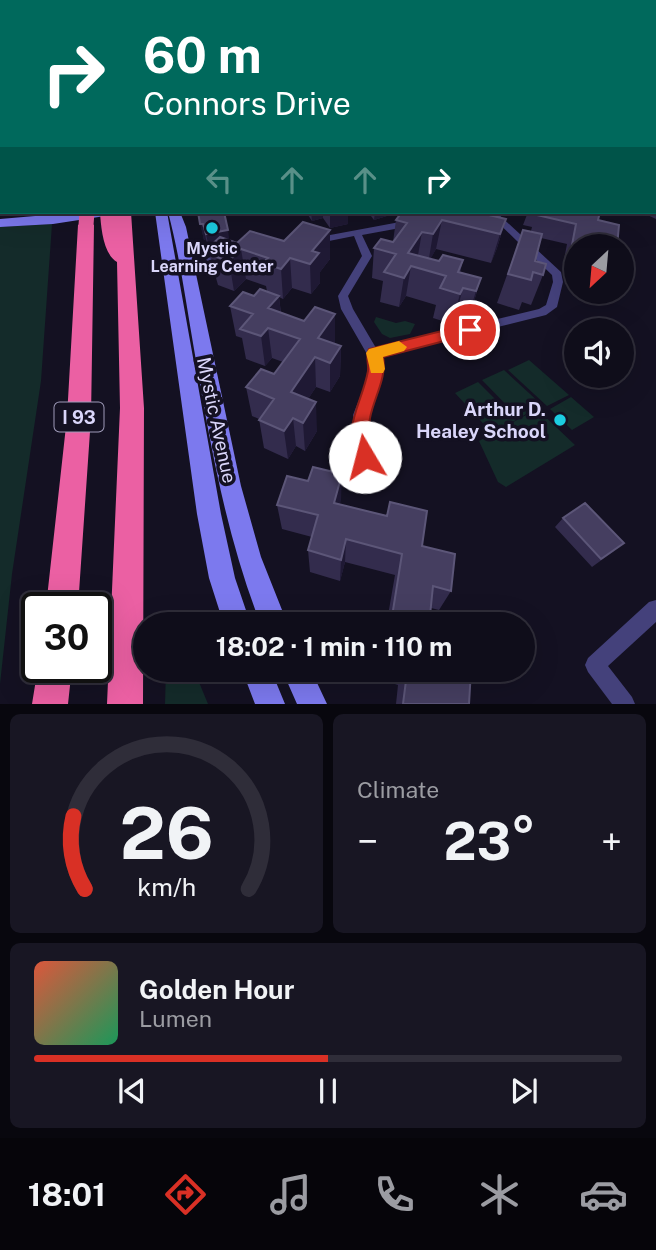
<!DOCTYPE html>
<meta charset="utf-8">
<style>
body{margin:0;font-family:"Public Sans",sans-serif;background:#181623;color:#f1f3f6;height:100vh;display:flex;flex-direction:column;font-size:26px;white-space:nowrap}
*{box-sizing:border-box;margin:0}
p{font-size:23px;color:#9b9ca2}
.icon{flex:none;width:38px;height:38px;fill:none;stroke:currentColor;stroke-width:2;stroke-linecap:round;stroke-linejoin:round}
.map{position:relative;height:704px;overflow:hidden}
.side{display:flex;flex-direction:column;gap:10px;padding:10px;background:#08070e;flex:1}
.side>*{flex:none}
.banner{position:absolute;left:0px;top:0px;width:656px;height:214px;box-shadow:0 7px 28px #0002,0 0 0 2px #2f2d39;background:#00695c;color:#fff;overflow:hidden}
.needle{width:46px;rotate:206deg}
.controls{position:absolute;left:564px;top:234px;display:grid;gap:14px}
.controls a{display:grid;place-items:center;width:70px;height:70px;border-radius:50%;background:#0f0d1a;box-shadow:0 7px 28px #0002,0 0 0 2px #2f2d39;font-size:35px}
.speed{position:absolute;left:21px;top:592px;display:flex;gap:14px;font-size:35px;font-weight:700;text-align:center}
.speed>*{display:grid;place-content:center;width:91px;height:91px;border-radius:50%;background:#0f0d1a;box-shadow:0 7px 28px #0002,0 0 0 2px #2f2d39;line-height:1}
.speed .limit{border:4px solid #111;border-radius:10px;background:#fff;color:#111}
.pin{position:absolute;display:grid;place-items:center;width:60px;height:60px;color:#fff;margin:-30px;border:4px solid #fff;border-radius:50%;box-shadow:0 2px 7px #0007}
.me{position:absolute;width:77px;margin:-38px;rotate:352deg;stroke-linejoin:round;filter:drop-shadow(0 0 5px #0008)}
.turn{display:flex;align-items:center;gap:24px;height:147px;padding:0 28px;font-size:32px}
.turn .icon{width:91px;height:91px;stroke-width:2.5}
.turn b{display:block;font-size:49px;line-height:60px}
.lanes{display:flex;align-items:center;height:66px;padding:0 28px;background:#0003;justify-content:center;gap:35px;direction:ltr}
.lanes .off{opacity:.35}
.big{font-size:52px;font-weight:700;line-height:1.1}
.side .tile{flex:1;display:flex;flex-direction:column;justify-content:center;gap:10px;min-width:0;padding:0 24px;border-radius:10px;background:#181623}
.side .dial{align-items:center;gap:0}
.dial svg{height:182px;overflow:visible;fill:none;stroke:#2f2d39;stroke-width:7;stroke-linecap:round;text-anchor:middle}
.dial text{fill:#f1f3f6;stroke:none}
.song{display:flex;align-items:center;gap:21px}
.cover{width:84px;height:84px;border-radius:10px;background:linear-gradient(135deg,hsl(10 70% 55%),hsl(150 70% 35%))}
.played{height:7px;border-radius:4px;background:linear-gradient(90deg,#d93025 50%,#2f2d39 50%)}
.keys{display:flex;justify-content:space-around;direction:ltr}
.heat{display:flex;justify-content:space-between;align-items:center;font-size:38px;direction:ltr}
.side .tiles{flex:1;display:grid;gap:10px;grid-template-columns:1fr 1fr}
.tile:last-child{grid-column:span 2}
.trip{position:absolute;left:133px;top:612px;width:402px;height:70px;border-radius:35px;background:#0f0d1a;box-shadow:0 7px 28px #0002,0 0 0 2px #2f2d39;font-weight:700;line-height:70px;text-align:center}
.tabs{display:flex;height:112px;justify-content:space-around;align-items:center;background:#06050a;color:#9b9ca2}
.tabs .icon{width:49px;height:49px}
.tabs .active{color:#d93025}
.tabs b{font-size:32px;color:#f1f3f6}
.map>svg:first-child{display:block}
.green{fill:#142b2a}
.lines{fill:none;stroke-linecap:round;stroke-linejoin:round}
.street{fill:#44417b;fill-rule:evenodd}
.secondary{fill:#7c79ee;fill-rule:evenodd}
.highway{fill:#eb60a3;fill-rule:evenodd}
.highway-bridge{stroke:#eb60a3;stroke-width:15}
.wall{fill:#332c4d}
.shaded-wall{fill:#1f1934}
.building{fill:#453e60;stroke:#5c5678;stroke-width:2}
.route{fill:#d93025;stroke:#8d1f18;stroke-width:2}
.slow{fill:#f59e0b}
.poi-dot{fill:#1ccde1;stroke:#141122;stroke-width:2.5}
.labels{text-anchor:middle;dominant-baseline:central;stroke-width:7;stroke-linejoin:round;paint-order:stroke}
.far-poi-label{font-size:16px;font-weight:bold;fill:#dad6fa;stroke:#141122}
.shield{fill:#141122;stroke:#9f9bb9;stroke-width:2}
.shield-label{font-size:18px;font-weight:bold;fill:#dad6fa}
.poi-label{font-size:19px;font-weight:bold;fill:#dad6fa;stroke:#141122;text-anchor:end}
.street-label{font-size:19px;fill:#dad6fa;stroke:#141122}
</style>
<div class="map">
<svg width="656" height="704" viewBox="0 0 656 704">
<rect width="100%" height="100%" fill="#141122"/>
<path class="green" d="M52,224l-11,157 -29,193 -12,110v-457z
M376,317l20,6 9,-2 10,3 -5,10 -20,4 -8,-4 -8,-12z
M529,360l40,35 -22,11 -39,-36z
M504,370l38,35 -23,13 -37,-38z
M478,382l38,38 -24,13 -37,-40z
M571,397l23,20 -22,13 -22,-21z
M537,409l38,36 -69,42 -8,-5 -19,-41z
M166,670h28l14,34h-43z"/>
<g class="lines">
<path class="street" d="M654,182h2v4h-2z
M410,212h9l8,9 -5,3 -60,11 10,21 -24,40 5,13 23,39 163,-39 7,-4 7,-23 -1,-7 -65,-63h9l65,60 2,10 -6,25 -11,8 -166,41c11,19 -12,42 -13,61 0,12 4,27 5,40l-2,5 -5,2 -5,-2 -2,-5 -5,-42 17,-43 1,-11 -30,-52 -3,-13 24,-40 -8,-20 -40,8 -5,-3 5,-3 102,-19z
M227,254l5,3 -1,2 -44,9 -5,-3 5,-3z
M656,600v22l-48,44 24,31 3,7h-23l-24,-32 -3,-7 3,-7 61,-56z"/>
<path class="secondary" d="M82,212h29l-6,4 -52,8 -53,3v-8z
M155,212h12l54,302 14,64 16,47h-27l-15,-47 -12,-64z
M168,212h12l6,15 55,259 20,71 27,68h-27c-35,-89 -51,-182 -67,-276 -8,-46 -14,-92 -26,-137z
M242,670h29l14,34h-30z
M282,670h29l16,34h-30z"/>
<path class="highway" d="M100,212h31l13,196 -1,296h-36l13,-296 -3,-146c-14,-8 -16,-35 -17,-50z
M86,220l8,5 -3,192 -13,190h-32l21,-190 11,-192z
M38,667h34l-4,37h-36z"/>
<path class="highway-bridge" d="M86,225l1,-13"/>
</g>
<path class="wall" d="M654,88h2v91l-2,-1z
M654,188l2,1v30l-15,-7h13z
M198,212l32,28 7,3 47,-2 46,-11v29l-10,13v11l-9,11 -19,-6 -9,11 -4,-2 2,16 54,31 6,2 -1,30 -10,16 -14,-5 -8,12 9,32 -12,20 -9,-5 -8,13 -24,-11 -5,-29 -7,-3 -6,-29 28,-13 9,-12 -11,-4 -7,8 -19,-7 -4,-21 -6,-2 -6,-30 37,-15 -1,-5 -20,-7 -12,12 -16,-6 -2,-7 -1,-1 -9,-38 -2,1z
M306,212h42v12l-18,4 -7,-10 -11,3z
M368,212h23l-1,3 -16,5z
M443,212h36v1l27,6 -9,29 -6,15 -55,-14 -6,10 9,2 24,-1 -3,13 21,5 -9,30 -5,13 -12,-3 -3,6 -19,-6 3,-13 -30,-9 -7,11 -19,-5 3,-21 -11,-3 2,-30 19,-6 3,-22 45,-5z
M528,212h72l-2,8 19,27h-41v22l-13,-4 4,-21 -26,-6 -6,23 8,14 -12,30 -9,-3 -3,8 -22,-7 26,-73 8,1 1,-4 -9,-2z
M342,474l-2,30 47,12 3,-14 32,44 29,45 -12,19 -8,-2 -2,17h-65l23,-4 8,-46 -50,-13 -5,19 -30,-9 -2,-22 4,-13 -30,-8 -5,-24 31,-24z
M563,518l51,33 -22,16 -37,-40z
M355,670h116l-2,34h-73l2,-19 -44,-14z"/>
<path class="shaded-wall" d="M3,212h17l-16,2z
M311,212h12v6l-11,3z
M330,212h18v12l-18,4z
M375,212h16l-1,3 -16,5z
M506,219l-9,29 -6,15 9,-29z
M442,220l-6,29 -8,15 5,-30z
M200,224h3l3,15 -2,1z
M228,230l2,15 -21,3 -3,-14z
M330,230v29l-10,13v11l-9,11 -1,-30 2,-13z
M422,232l-5,29 -6,5 -5,30 -7,11 9,-54z
M241,249l5,30 -12,12 -5,-30z
M290,258l2,30 -9,11 -2,-30z
M481,278l-9,30 -5,13 9,-30z
M463,288l-8,30 -3,6 8,-30z
M279,296l3,30 -14,-18z
M335,314v30l-17,-6z
M268,328l4,30 -7,8 -4,-30z
M341,346l-1,30 -10,16v-29z
M315,357l1,30 -21,32 -4,-27z
M316,402l1,29 -12,20 -2,-28z
M293,418l3,28 -8,13 -4,-28z
M342,474l-1,26 -8,28 1,-25z
M346,539l-1,23 -5,19 1,-21z"/>
<path class="building" d="M0,88h2v116h-2z
M654,88h2v76h-2z
M654,188l2,1v14h-2z
M198,212h26l4,18 -22,4 -3,-10h-3z
M402,212h25l14,3 2,-3h33l30,7 -6,15 -58,-14 -9,14 -11,-2 -14,21 31,8 4,-6 20,5 -5,12 23,6 -5,13 -13,-3 -3,6 -20,-6 6,-12 -35,-10 -7,12 -20,-6 12,-18 -22,-6 7,-9 12,3 14,-19 -11,-3z
M538,212h62l-2,8 21,5 -2,22h-36l-9,-2 4,-21 -39,-9z
M303,222l27,8 -18,21 7,2 -9,11 -20,-6 -9,11 -18,-6 5,-5 -27,-9 -12,12 -18,-6 6,-4 -9,-3 12,-11 17,6 13,-12 34,10z
M523,230l19,4 -7,27 11,3 -3,11 -10,-3 -2,8 -23,-6z
M260,289l19,7 -11,12 36,13 11,-14 20,7 -17,24 23,8 -11,17 -15,-6 -24,35 25,10 -13,21 -10,-5 -9,13 -25,-11 15,-21 -28,-12 15,-18 13,5 26,-35 -32,-11 -7,8 -21,-7 13,-15 -23,-8 13,-14 11,4z
M313,467l29,7 -8,29 53,13 3,-14 37,9 -5,35 33,8 -4,37 -18,-5 -4,39h-65l2,-10 25,8 11,-69 -56,-15 -5,21 -33,-10 10,-35 -41,-10 10,-29 21,5z
M585,503l39,40 -23,16 -38,-41z
M397,670h74l-2,34h-66l4,-31z"/>
<linearGradient id="sky" x2="0" y2="1"><stop stop-color="#0b0913"/><stop offset="0.47" stop-color="#34384f"/><stop offset="1" stop-color="#34384f" stop-opacity="0"/></linearGradient>
<rect width="656" height="187" fill="url(#sky)"/>
<path class="route" d="M470,324l5,2 3,4 -3,3 -92,24c4,21 -9,40 -13,61 -3,14 8,31 2,45l-7,2 -7,-2c-17,-36 4,-59 10,-92 1,-8 -3,-15 1,-22z"/>
<path class="slow" d="M399,341l8,6 -3,4 -21,6 2,12 -2,4h-12l-5,-20 3,-4z"/>
<g class="poi-dot">
<circle cx="212" cy="228" r="7"/>
<circle cx="560" cy="420" r="7"/>
</g>
<g class="labels">
<g class="far-poi-label">
<text x="212" y="248">Mystic<tspan x="212" dy="18">Learning Center</tspan></text>
</g>
<rect class="shield" x="54.5" y="402.5" width="49" height="29" rx="5"/>
<g class="shield-label">
<text x="79" y="417">I 93</text>
</g>
<g class="poi-label">
<text x="546" y="409">Arthur D.<tspan x="546" dy="22">Healey School</tspan></text>
</g>
<g class="street-label">
<text transform="translate(217 420) rotate(78)">Mystic Avenue</text>
</g>
</g>
</svg>
<div class="controls">
<a><svg class="needle" viewBox="-14 -14 28 28"><path d="M0-13l5 13h-10z" fill="#e53935"/><path d="M0 13l5-13h-10z" fill="#9b9ca2"/></svg></a>
<a><svg class="icon" aria-label="sound" viewBox="0 0 24 24"><path d="M4 9h4l5-4v14l-5-4H4zM17 9q2 3 0 6"/></svg></a>
</div>
<div class="speed"><div class="limit">30</div></div>
<div class="pin" style="left:470px;top:330px;background:#d93025"><svg class="icon" aria-label="arrive" viewBox="0 0 24 24"><path d="M6 21V4h12l-3 4 3 4H6"/></svg></div>
<svg class="me" style="left:365px;top:457px" viewBox="-20 -20 40 40"><circle r="19" fill="#fff"/><path d="M0-13L10 11 0 6-10 11z" fill="#d93025"/></svg>
<div class="trip">18:02 · 1 min · 110 m</div>
<div class="banner">
<div class="turn"><svg class="icon" aria-label="right" viewBox="0 0 24 24"><path d="M7 20v-9h11M14 6l5 5-5 5"/></svg><div><b>60 m</b>Connors Drive</div></div>
<div class="lanes"><svg class="icon off" aria-label="left" viewBox="0 0 24 24"><path d="M17 20v-9H6M10 6l-5 5 5 5"/></svg><svg class="icon off" aria-label="ahead" viewBox="0 0 24 24"><path d="M12 20V5M6 11l6-6 6 6"/></svg><svg class="icon off" aria-label="ahead" viewBox="0 0 24 24"><path d="M12 20V5M6 11l6-6 6 6"/></svg><svg class="icon" aria-label="right" viewBox="0 0 24 24"><path d="M7 20v-9h11M14 6l5 5-5 5"/></svg></div>
</div>
</div>
<section class="side">
<div class="tiles">
<div class="tile dial"><svg viewBox="0 0 100 80">
<path d="M14 69A42 42 0 1 1 86 69"/>
<path d="M14 69A42 42 0 0 1 9 37" stroke="#d93025"/>
<text x="50" y="56" font-size="32" font-weight="700">26</text>
<text x="50" y="72" font-size="11">km/h</text>
</svg></div>
<div class="tile"><p>Climate</p>
<div class="heat"><a>−</a><b class="big">23°</b><a>+</a></div>
</div>
<div class="tile">
<div class="song"><i class="cover"></i><div><b>Golden Hour</b><p>Lumen</p></div></div>
<div class="played"></div>
<div class="keys"><svg class="icon" aria-label="previous" viewBox="0 0 24 24"><path d="M18 5L8 12l10 7zM5 5v14"/></svg><svg class="icon" aria-label="pause" viewBox="0 0 24 24"><path d="M8 5v14M16 5v14"/></svg><svg class="icon" aria-label="next" viewBox="0 0 24 24"><path d="M6 5l10 7-10 7zM19 5v14"/></svg></div>
</div>
</div>
</section>
<nav class="tabs">
<b>18:01</b>
<svg class="icon active" aria-label="directions" viewBox="0 0 24 24"><path d="M12 3l9 9-9 9-9-9zM9 14v-3h6M13 9l2 2-2 2"/></svg>
<svg class="icon" aria-label="music" viewBox="0 0 24 24"><path d="M9 18V5l10-2v13"/><circle cx="6" cy="18" r="3"/><circle cx="16" cy="16" r="3"/></svg>
<svg class="icon" aria-label="phone" viewBox="0 0 24 24"><path d="M5 4h4l2 5-3 2q2 4 5 5l2-3 5 2v4C11 20 4 13 5 4z"/></svg>
<svg class="icon" aria-label="climate" viewBox="0 0 24 24"><path d="M12 3v18M4 7l16 10M4 17L20 7"/></svg>
<svg class="icon" aria-label="car" viewBox="0 0 24 24"><path d="M5 17H2v-5l4-1 3-4h7l3 4 3 1v5h-3M9 17h6M6 11h13"/><circle cx="7" cy="17" r="2"/><circle cx="17" cy="17" r="2"/></svg>
</nav>
